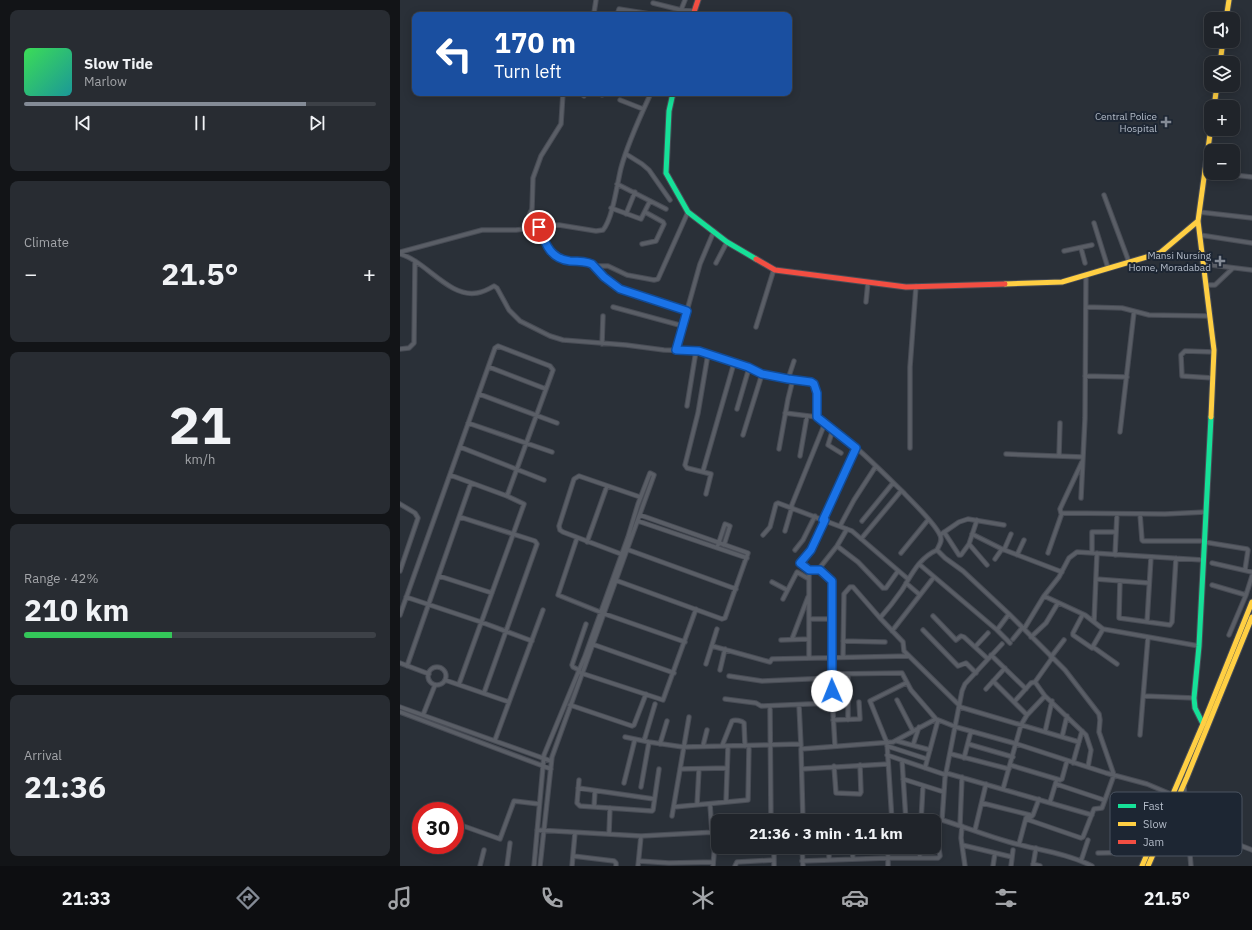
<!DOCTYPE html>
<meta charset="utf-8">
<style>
body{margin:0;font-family:"IBM Plex Sans",sans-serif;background:#282c32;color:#f1f3f6;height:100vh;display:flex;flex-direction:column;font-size:15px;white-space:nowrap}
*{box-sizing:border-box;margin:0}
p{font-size:13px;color:#a2a4a8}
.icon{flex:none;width:22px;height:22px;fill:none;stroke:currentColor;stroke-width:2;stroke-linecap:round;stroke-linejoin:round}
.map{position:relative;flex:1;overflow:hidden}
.panel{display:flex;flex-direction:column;gap:10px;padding:10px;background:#121417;width:400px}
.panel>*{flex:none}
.guide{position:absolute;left:12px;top:12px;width:380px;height:84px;border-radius:8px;box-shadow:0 2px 10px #0003,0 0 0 1px #3d4147;background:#1a4fa0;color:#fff;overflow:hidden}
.fabs{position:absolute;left:804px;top:12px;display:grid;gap:8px}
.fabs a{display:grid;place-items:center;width:36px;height:36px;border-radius:8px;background:#20242a;box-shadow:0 2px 10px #0003,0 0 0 1px #3d4147;font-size:20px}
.speed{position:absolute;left:12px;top:802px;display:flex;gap:8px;font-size:20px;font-weight:700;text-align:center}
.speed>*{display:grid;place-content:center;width:52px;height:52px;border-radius:50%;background:#20242a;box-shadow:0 2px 10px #0003,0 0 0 1px #3d4147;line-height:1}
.speed .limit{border:6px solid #d22;background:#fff;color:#111}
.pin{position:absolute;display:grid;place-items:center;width:34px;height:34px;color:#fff;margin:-17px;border:2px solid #fff;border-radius:50%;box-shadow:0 1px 4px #0007}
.me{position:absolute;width:44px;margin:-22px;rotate:359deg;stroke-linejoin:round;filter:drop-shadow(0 0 3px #0008)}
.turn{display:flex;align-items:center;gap:14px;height:84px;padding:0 16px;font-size:18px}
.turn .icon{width:52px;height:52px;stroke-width:2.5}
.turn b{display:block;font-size:28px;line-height:34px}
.big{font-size:30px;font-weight:700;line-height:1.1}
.panel .card{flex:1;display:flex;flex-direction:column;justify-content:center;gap:6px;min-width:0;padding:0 14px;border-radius:8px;background:#282c32}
.panel .dial{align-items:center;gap:0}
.dial b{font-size:52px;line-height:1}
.song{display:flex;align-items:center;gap:12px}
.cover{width:48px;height:48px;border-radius:6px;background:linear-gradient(135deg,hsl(130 70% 55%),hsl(180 70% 35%))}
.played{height:4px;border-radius:2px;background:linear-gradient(90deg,#848b96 80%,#3d4147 80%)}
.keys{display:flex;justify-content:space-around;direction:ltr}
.heat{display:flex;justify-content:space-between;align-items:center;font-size:22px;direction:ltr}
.charge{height:6px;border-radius:3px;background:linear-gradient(90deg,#34c759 42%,#3d4147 0)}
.trip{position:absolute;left:311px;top:814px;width:230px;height:40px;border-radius:8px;background:#20242a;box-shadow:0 2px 10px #0003,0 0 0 1px #3d4147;font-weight:700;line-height:40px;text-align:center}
.dock{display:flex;height:64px;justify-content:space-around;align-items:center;background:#0d0e11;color:#a2a4a8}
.dock .icon{width:28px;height:28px}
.dock .selected{color:#848b96}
.dock b{font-size:18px;color:#f1f3f6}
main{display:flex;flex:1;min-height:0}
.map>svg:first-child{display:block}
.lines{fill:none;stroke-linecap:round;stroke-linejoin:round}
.street-casing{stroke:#484c55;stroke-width:5.5}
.fast-casing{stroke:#484c55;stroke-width:7}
.slow-casing{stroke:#484c55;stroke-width:7}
.jam-casing{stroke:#484c55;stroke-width:7}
.street{stroke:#5a5e66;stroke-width:3.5}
.fast{stroke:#16e098;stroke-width:5}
.slow{stroke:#ffcf43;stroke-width:5}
.jam{stroke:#f24e42;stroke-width:5}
.route-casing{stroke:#114b97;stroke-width:10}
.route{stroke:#1a73e8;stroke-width:7}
.poi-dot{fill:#848b96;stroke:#1d2633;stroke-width:1.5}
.labels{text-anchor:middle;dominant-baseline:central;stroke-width:4;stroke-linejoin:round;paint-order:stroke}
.poi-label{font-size:10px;fill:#b4bcc9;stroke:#1d2633;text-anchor:end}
.key{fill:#1d2633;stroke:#4a5360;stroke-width:1}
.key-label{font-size:11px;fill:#b4bcc9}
</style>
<main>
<section class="panel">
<div class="card">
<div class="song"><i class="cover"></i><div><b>Slow Tide</b><p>Marlow</p></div></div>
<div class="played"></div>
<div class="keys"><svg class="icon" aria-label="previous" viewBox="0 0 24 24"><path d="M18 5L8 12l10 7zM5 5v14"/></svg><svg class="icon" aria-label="pause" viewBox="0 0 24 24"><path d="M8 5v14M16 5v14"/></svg><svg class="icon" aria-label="next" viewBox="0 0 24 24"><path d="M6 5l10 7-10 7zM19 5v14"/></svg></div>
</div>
<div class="card"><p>Climate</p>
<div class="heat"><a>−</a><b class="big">21.5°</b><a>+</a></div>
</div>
<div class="card dial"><b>21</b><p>km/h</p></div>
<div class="card"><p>Range · 42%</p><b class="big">210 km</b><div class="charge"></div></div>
<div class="card"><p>Arrival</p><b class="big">21:36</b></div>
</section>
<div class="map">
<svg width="852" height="866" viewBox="0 0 852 866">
<rect width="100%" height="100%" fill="#2a3038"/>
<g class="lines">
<g class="street-casing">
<path id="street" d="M253,3l28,7 13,1
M194,13l2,-13
M217,15l2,-6 31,5
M279,15l6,-15
M202,95l1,-2
M184,96l1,-3
M220,100l23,9
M226,154l16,10 7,6 21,30
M815,173l37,4
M217,184l49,25
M704,195l25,67
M211,208l30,11 9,-18
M799,212l53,6
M226,214l9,-22
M694,223l14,45
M139,227c7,19 10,32 34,34 6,1 13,0 19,3l12,13 16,12 67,22
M123,229l9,-20 1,-31 8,-22 20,-32 2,-31
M800,235l52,8
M242,244l14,-3 8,-17 -1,-2 -18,-10
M681,248l4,15
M664,251l28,-6
M0,252l82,-22h34l43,-5 37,6 7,-1c10,-12 14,-46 18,-62 7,-26 19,-51 30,-75
M0,254c26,7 49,44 77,39 6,-1 12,-4 17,-7l3,2 12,22 11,11 30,15 13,4 63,5 38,5 32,1 51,16 15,7 26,5 23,3 3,2 3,9v24l1,1c32,21 59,49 86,75 10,11 30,29 36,42 3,6 -1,10 -3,15l8,8 18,13 46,43 56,56 34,44 1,6 -1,12 15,43 -12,33 -8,1 -11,28 -2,1 -55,-19
M316,263l11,-21
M803,264l49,6
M194,266h14l19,9 27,5 4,-1 30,-67
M806,285h9l18,-17
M466,302l2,-20
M213,307l70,19
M686,307l36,1 27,7 61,1
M356,327l18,-58
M202,344l1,-28
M0,349l9,-1 5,-5 1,-82
M276,350l24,-86 14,-33
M89,367l57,22
M685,376l42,1
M813,378l-31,-2 -1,-21 4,-4 29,1
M388,379l6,-18
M79,394l78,29
M287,406l9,-55
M337,409l12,-41
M385,413l32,4
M68,423l84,29
M433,429l-5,16 13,8
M720,432l14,-120
M343,435l19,-61
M60,447l84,33
M510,448v-81l6,-81
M379,449l9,-50 5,-20
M606,454l77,3
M400,456l7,-40
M659,456l1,-33
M682,462l-22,47 1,4 104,1 41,-2
M303,471l31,-108
M50,475l57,21 17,8 -65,180
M306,494l5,-20 -24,-6 -2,-3 13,-52 10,-59
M681,498l4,-80 1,-143
M0,504l15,9 3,5 -18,53
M391,507l34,-84
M740,514l2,26 1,1h61
M60,517l75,24 2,3 -53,149
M423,520l33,-72
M238,521l109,37
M425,521l-14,29 -11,13 9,7 11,1 12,10 -1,97 4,68
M462,521l31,-38
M440,526l14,-26 22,-34
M385,531l7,-24
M544,532l15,23h2l8,-11 8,-24
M572,534l30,15 60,23
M363,535l7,-8 6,-23 2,-1 74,28 56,48
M540,535l19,-13 9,-3 36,6
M177,538l-19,57 47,19 80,28
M461,539l40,-48
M187,542l20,-56
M804,542l43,7 1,1 -3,20
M569,544l18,21
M318,545l7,-21 5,2 -6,19
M437,546l21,16 25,26h3l12,-17
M226,549l110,40
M395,550l8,-10 12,-24
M604,550l7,-16
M501,553l27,-33
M648,553l14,-40
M692,553v-21h24
M221,554l-58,-22 -3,-2 -1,-4 15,-47 5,-3 61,21
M617,555l7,-15
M715,555l2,-41
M595,559l7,-10
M812,563l40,9
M519,564l78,66 13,13
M418,570l19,-24 10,-17
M39,576l53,17
M696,579l53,4
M215,580l107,39 3,-1 23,-65 -108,-38
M720,581l-1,37 51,7 2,-3 4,-64
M372,582l15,8
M506,583l14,12
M812,585l34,10
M644,596l15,-19 10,-19 8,-6 126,8
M6,597l75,25 51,19
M383,599l14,-27 12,7
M683,614l-10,19v2l19,13 11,-19
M0,615l95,-267 3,-2 52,20 3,4 -46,126
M533,616l23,24 5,-4 3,1 24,22
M480,618l23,24 1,9 56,55
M409,619h23
M694,622l3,-69
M747,622l4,-65
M624,629l20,-33 41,19 18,14 96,17
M523,630l35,36 8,-3 10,10
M597,630l12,-16
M492,631l42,-54
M829,635l17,-40 6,-19
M631,637l15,-14 12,-20
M392,639l16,-42
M613,639l9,-11
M381,640l28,-1
M443,641l42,1
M192,644l82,29
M602,644l-37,40 -3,7 -17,87 -3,42c23,7 45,16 67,22 28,8 57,11 83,24
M312,646l58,16 2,-3 137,-3
M575,647l13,-14
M693,647l24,17
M591,655l35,34
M443,657l1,-63 6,-7h3l27,31c8,-9 15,-18 22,-28 10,-16 17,-32 35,-40
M651,657l13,-17
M409,658v-88
M0,663l29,11
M306,664l11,-35
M7,666l64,-183
M28 676a9 9 0 1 1 18 0a9 9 0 1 1-18 0Z
M179,670l-6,-3 -1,-2 14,-41
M320,670l5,-21
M181,673l82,27 33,-91
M431,674l71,-1 9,17 25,29
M448,674v46
M329,676l33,5 69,-3
M45,680l64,22
M593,681l34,34
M635,682l10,14
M586,689l19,-21
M744,696l50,2
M325,699l31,4 5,3 71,-3
M497,700l16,31
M614,702l17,-19 4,-1 17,-24
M170,705l62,21 2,-1 12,-31
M399,705l2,41
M370,706l1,115
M0,707l151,54
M560,707l119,35
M0,712l151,57
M23,715l12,-30
M433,720l27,-1 -1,-17
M645,732l7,-31
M740,735l8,-98
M225,737l24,5 34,5 118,-3
M662,737l5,-21
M95,740l48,-130
M244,741l11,-37
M497,741l33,9
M260,744l7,-23
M568,744l45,13
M513,745l6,-18
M303,746l4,-16
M322,746l10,-25c3,-2 10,0 12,2l1,23
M487,746l40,13
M551,754l58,15
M487,755l59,20
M564,758l7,-27
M502,760l4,61
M673,763l9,-32
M610,765l50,15 2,-1 5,-18
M434,766l2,27 24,1 1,-2 -1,-27
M525,768l13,-48
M280,769l47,-1
M402,769l86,-5
M546,773l146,42
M503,779l41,13
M179,780l-2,23 3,3 72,5 1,-1 6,-41
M224,783l11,-44
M656,784l48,16
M784,786l7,80
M241,787l8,-45
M178,788l76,11
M603,789l18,-64 6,-10 18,-19 41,39 5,15 -3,17
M326,802l2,-56
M650,802l6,-20
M582,803l48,12
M310,804l2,29
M297,805l2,-36
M194,807l1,-16
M274,807l74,-7 1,-54
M272,816l17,-99
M768,816l20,9 64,25
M403,821l-2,-72 92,-7 43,-23 20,8 61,17 89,29 41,11 26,11
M492,821l-5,-78 -17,-42 36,-18
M521,821l2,-35
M531,821l11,-1
M55,823l45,16 14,-38 25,3
M560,825l2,-48
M562,826l-1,12 4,28
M137,830l104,6 75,-4
M575,830l11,-46
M209,834l1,-26
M619,844l7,-26 1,-1h4l2,-2 6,-16
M562,845l50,12
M374,847v19
M402,847l1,19
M429,847v13
M452,847l1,12
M488,847v19
M519,847l1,11
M698,853l50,-1
M173,856l41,5 2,2v3
M239,861l30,2 44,-1
M402,861l86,-3h50l2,-2 -5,-36
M681,861l7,-21
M633,864l7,2
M80,866l4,-16
M107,866l3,-23
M134,866l10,-111 41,-99 43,-119 10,-33 12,-31 4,2 -102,282 -12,109
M172,866l3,-33
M238,866l3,-30
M313,866l3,-34
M335,866l2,-4 37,-2
M593,866l2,-13
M611,866l2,-16
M633,866l3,-18"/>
</g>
<g class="fast-casing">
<path id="fast" d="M273,93l-4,18 -3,62 22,39 39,30 29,17
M803,724l-8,-16 -1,-10 5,-52 12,-229"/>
</g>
<g class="slow-casing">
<path id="slow" d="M826,19l3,-19
M820,63l3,-22
M814,107l3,-22
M605,284l57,-2 98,-29 38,-32
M811,417l3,-67 -16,-129 13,-94
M742,866l61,-142 49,-122
M748,866l39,-89 65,-160"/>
</g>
<g class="jam-casing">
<path id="jam" d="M293,15l5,-15
M356,259l19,11 131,17 99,-3"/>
</g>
<use href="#street" class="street"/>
<use href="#fast" class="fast"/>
<use href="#slow" class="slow"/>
<use href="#jam" class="jam"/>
</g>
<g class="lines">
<g class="route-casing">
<path id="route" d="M139,227c6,16 11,32 31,34 7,0 15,0 22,3l12,13 16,12 67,22 -11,39 23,1 49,16 14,7 26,5 23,3 3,2 3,9v24l39,31 -33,72h2l-14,30 -11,13 9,7h11l12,11v110"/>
</g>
<use href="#route" class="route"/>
</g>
<g class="poi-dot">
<path d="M764 116h4v4h4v4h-4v4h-4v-4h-4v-4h4z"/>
<path d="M818 255h4v4h4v4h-4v4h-4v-4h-4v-4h4z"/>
</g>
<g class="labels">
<g class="poi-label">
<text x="757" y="116">Central Police<tspan x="757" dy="12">Hospital</tspan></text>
<text x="811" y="255">Mansi Nursing<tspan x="811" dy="12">Home, Moradabad</tspan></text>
</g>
</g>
<rect x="710" y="792" width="132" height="64" rx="6" class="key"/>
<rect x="718" y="804" width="18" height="4" fill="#16e098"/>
<rect x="718" y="822" width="18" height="4" fill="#ffcf43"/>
<rect x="718" y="840" width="18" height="4" fill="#f24e42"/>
<g class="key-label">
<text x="743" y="810">Fast</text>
<text x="743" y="828">Slow</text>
<text x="743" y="846">Jam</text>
</g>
</svg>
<div class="fabs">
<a><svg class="icon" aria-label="sound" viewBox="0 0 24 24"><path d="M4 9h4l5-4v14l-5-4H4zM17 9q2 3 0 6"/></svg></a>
<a><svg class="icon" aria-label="layers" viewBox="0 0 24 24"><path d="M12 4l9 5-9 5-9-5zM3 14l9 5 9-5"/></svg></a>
<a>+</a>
<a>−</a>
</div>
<div class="speed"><div class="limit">30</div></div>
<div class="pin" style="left:139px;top:227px;background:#d93025"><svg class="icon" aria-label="arrive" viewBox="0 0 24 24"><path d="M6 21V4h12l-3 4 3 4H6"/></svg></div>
<svg class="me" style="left:432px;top:691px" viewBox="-20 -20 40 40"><circle r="19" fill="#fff"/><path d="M0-13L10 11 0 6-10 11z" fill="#1a73e8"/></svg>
<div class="trip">21:36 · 3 min · 1.1 km</div>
<div class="guide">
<div class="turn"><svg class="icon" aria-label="left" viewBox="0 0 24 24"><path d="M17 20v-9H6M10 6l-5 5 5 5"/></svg><div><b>170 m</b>Turn left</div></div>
</div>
</div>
</main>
<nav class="dock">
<b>21:33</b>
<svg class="icon selected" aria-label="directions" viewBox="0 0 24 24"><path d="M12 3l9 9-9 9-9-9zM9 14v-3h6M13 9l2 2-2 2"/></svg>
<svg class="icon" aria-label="music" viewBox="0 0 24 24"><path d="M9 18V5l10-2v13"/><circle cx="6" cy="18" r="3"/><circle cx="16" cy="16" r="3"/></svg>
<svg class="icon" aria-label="phone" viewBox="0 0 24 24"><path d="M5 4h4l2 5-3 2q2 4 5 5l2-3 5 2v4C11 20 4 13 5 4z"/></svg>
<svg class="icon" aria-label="climate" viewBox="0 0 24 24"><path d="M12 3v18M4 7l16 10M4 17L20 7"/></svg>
<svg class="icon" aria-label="car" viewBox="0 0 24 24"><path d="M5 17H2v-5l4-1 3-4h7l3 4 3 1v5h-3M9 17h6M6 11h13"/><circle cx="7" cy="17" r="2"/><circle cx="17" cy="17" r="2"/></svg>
<svg class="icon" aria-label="filters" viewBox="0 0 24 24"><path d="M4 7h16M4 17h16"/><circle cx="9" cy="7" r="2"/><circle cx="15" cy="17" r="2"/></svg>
<b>21.5°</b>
</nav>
